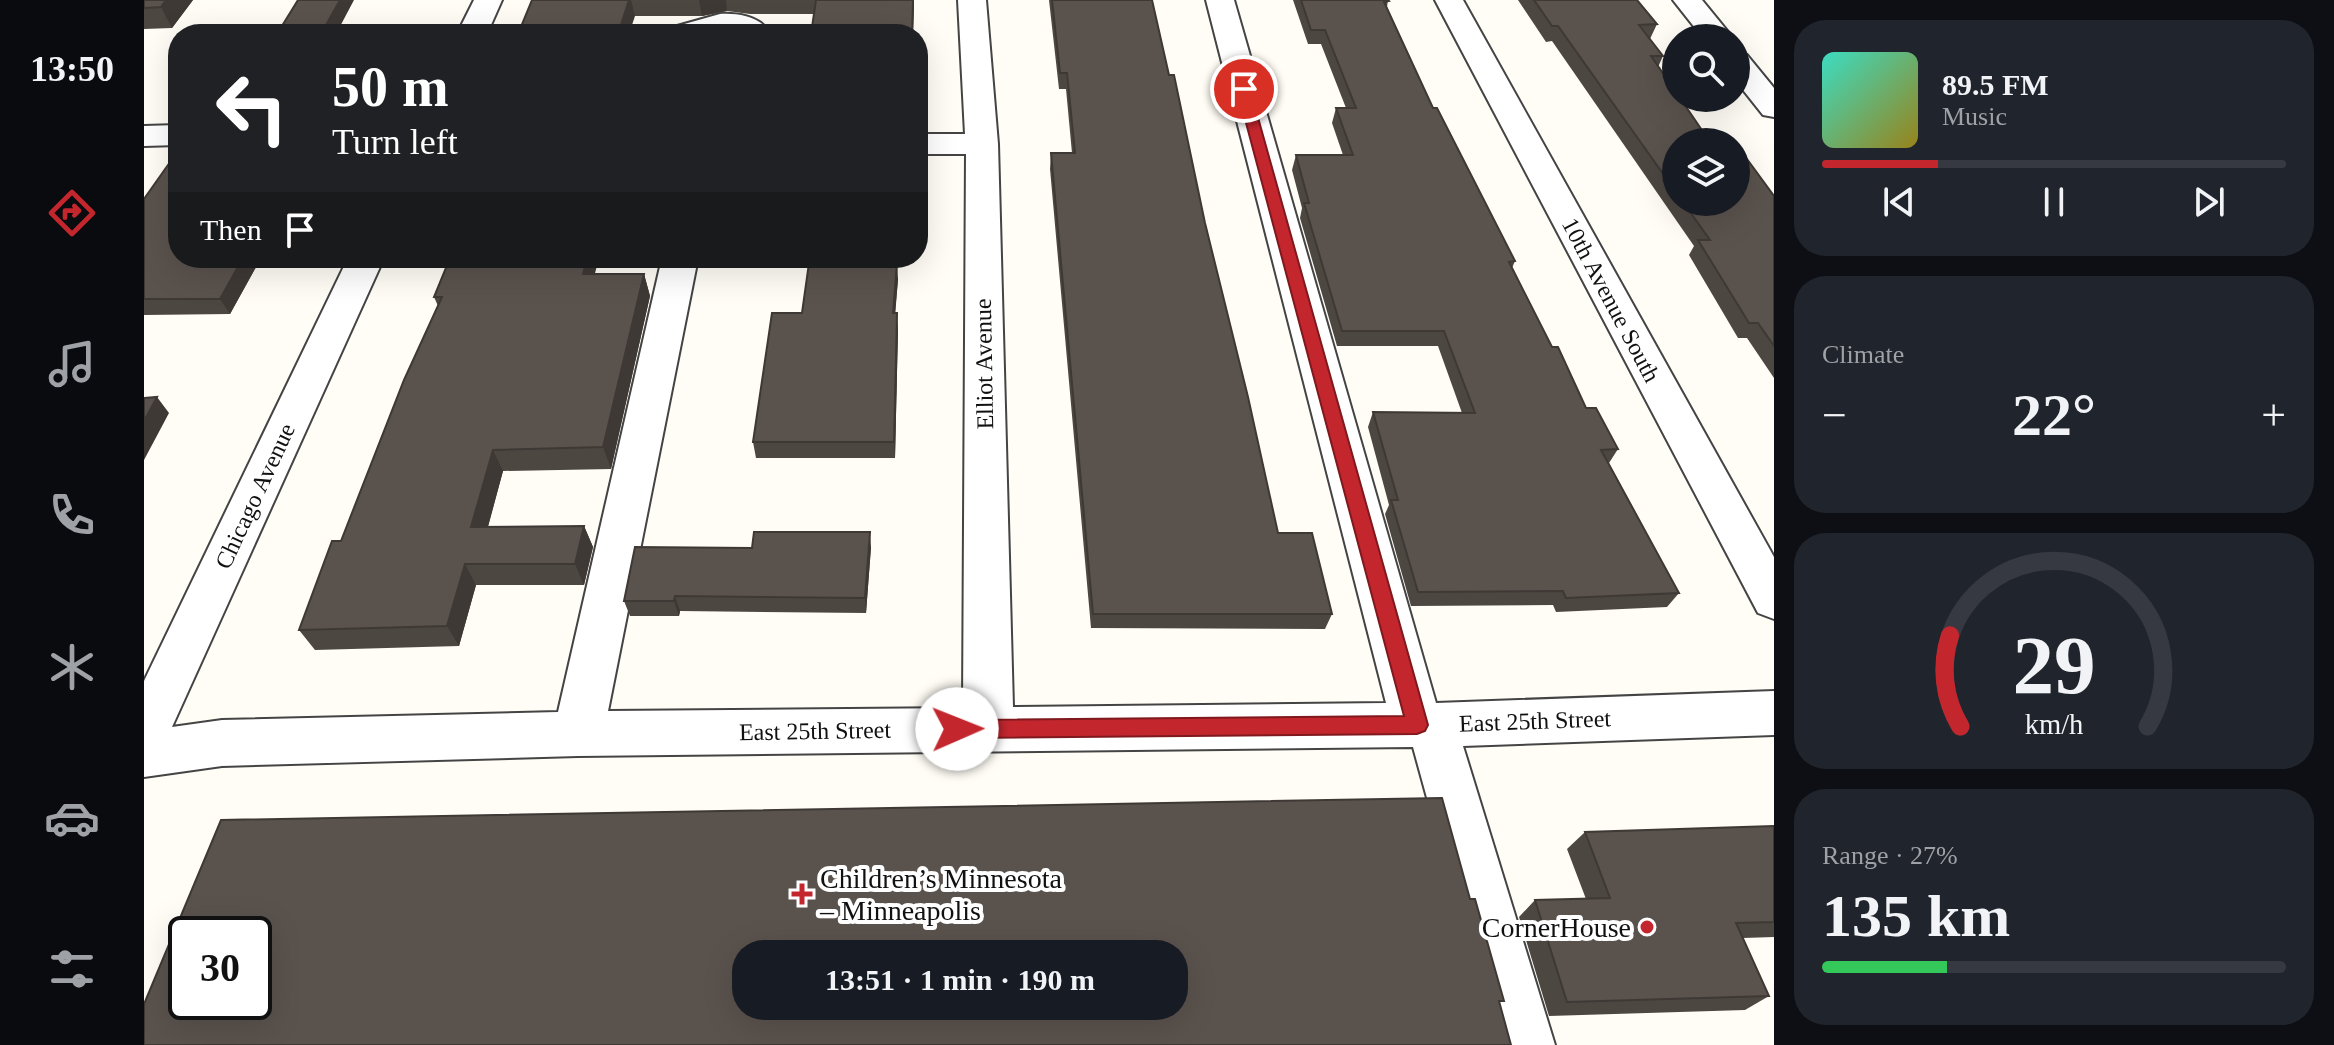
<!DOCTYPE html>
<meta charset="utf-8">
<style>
body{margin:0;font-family:Georgia,serif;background:#20242c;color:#f1f3f6;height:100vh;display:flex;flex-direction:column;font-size:30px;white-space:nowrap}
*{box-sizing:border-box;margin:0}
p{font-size:26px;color:#9ea1a6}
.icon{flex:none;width:44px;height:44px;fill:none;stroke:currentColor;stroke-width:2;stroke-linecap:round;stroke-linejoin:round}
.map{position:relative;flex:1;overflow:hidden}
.sheet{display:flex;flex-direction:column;gap:20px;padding:20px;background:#0d0f14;width:560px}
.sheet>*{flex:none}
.banner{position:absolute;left:24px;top:24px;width:760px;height:244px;border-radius:32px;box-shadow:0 8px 32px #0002;background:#202124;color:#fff;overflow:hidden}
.controls{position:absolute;left:1518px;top:24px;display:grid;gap:16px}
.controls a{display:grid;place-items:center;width:88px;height:88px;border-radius:50%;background:#171b24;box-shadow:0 8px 32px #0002;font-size:40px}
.speed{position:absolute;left:24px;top:916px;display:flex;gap:16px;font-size:40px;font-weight:700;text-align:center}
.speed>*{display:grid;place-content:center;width:104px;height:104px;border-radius:50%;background:#171b24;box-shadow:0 8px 32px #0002;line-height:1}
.speed .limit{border:4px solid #111;border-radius:12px;background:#fff;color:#111}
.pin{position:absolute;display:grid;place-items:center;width:68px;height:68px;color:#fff;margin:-34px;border:4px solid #fff;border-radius:50%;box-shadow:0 2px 8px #0007}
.me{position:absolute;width:88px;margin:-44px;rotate:89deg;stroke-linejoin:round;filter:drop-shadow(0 0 6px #0008)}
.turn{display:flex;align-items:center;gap:28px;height:168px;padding:0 32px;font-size:36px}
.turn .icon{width:104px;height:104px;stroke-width:2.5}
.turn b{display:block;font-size:56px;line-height:68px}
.then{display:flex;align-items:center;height:76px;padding:0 32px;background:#0003;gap:16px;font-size:30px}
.big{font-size:60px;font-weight:600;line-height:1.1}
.sheet .tile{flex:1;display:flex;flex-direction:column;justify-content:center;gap:12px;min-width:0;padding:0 28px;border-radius:32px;background:#20242c}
.sheet .dial{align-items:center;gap:0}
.dial svg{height:208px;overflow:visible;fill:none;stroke:#363941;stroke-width:7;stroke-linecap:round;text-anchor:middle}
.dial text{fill:#f1f3f6;stroke:none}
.song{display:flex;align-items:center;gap:24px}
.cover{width:96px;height:96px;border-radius:12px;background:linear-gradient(135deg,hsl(170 70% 55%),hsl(50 70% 35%))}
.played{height:8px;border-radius:4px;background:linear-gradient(90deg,#c4262e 25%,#363941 25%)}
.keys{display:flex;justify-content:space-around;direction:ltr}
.heat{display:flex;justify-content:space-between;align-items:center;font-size:44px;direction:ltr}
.charge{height:12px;border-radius:6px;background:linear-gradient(90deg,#34c759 27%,#363941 0)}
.trip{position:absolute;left:588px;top:940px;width:456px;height:80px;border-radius:32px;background:#171b24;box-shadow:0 8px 32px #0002;font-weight:600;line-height:80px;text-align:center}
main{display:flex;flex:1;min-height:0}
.menu{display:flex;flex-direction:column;width:144px;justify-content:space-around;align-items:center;background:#090b0e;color:#9ea1a6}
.menu .icon{width:56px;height:56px}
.menu .current{color:#c4262e}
.menu b{font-size:36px;color:#f1f3f6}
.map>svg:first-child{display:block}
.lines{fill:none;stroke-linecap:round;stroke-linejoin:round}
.minor-casing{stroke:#444;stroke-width:4}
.minor{fill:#fff;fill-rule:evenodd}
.wall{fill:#4d4742}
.shaded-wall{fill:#3f3936}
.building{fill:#5a524d;stroke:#3f3936;stroke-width:2;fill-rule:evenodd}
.route{fill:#c4262e;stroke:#7f191e;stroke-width:2}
.poi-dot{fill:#c4262e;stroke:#fff;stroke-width:3}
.labels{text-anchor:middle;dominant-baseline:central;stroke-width:8;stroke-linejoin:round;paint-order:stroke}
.street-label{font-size:24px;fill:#111;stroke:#fff}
.near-poi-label{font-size:28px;fill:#111;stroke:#fff;text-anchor:start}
</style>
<main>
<nav class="menu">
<b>13:50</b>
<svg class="icon current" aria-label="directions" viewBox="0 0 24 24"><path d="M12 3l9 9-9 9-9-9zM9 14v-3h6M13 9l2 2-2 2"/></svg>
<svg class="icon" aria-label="music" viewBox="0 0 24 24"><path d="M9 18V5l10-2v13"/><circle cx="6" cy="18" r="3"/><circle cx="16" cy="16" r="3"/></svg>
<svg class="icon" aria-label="phone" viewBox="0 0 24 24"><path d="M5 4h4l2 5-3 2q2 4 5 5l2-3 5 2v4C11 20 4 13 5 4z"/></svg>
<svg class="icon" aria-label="climate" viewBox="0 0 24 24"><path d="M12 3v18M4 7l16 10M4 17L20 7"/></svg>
<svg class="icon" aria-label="car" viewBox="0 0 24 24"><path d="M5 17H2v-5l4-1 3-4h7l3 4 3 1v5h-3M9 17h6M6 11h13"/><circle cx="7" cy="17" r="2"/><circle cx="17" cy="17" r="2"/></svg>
<svg class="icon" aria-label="filters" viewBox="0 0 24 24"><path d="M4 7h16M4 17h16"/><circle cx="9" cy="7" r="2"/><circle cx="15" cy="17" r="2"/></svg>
</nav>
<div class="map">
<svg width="1630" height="1045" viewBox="0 0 1630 1045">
<rect width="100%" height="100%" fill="#fffdf5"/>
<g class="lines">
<g class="minor-casing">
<path id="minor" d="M330,0h28l-15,34h-30z
M814,0h28l12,144 15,563 373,-4 -180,-703h28l202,703 338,-12v44l-311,11 92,299h-60l-82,-298 -835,9 -356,10 -78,11v-96l204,-423h36l-212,469 50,-7 336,-8 104,-454h36l-90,453 355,-3 3,-554h-48v-20h47z
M1291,0h28l311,557v62l-16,-6z
M1529,0h29l31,38h-30z
M576,14c20,-1 40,3 52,20l-41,-3 -66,3 5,-6z
M1592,52l11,3 27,33v29l-11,-2 -27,-34z
M34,125v20l-34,1v-20z"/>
</g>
<use href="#minor" class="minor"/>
</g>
<path class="wall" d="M0,0h49l-21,28 -28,1z
M388,0h382l-1,34h-102l3,-20h-64l-23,-3 -25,5h-67z
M905,0h103l13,60 113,473 54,81 -7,15 -234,-1 -41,-459 1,-16h21l-6,-64h-7z
M1149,0h95l-1,7 46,101 82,153 -3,7 40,79 34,61 32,41 -9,14 70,130 -12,14 -111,5 -3,-7 -142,1 -26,-92 4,-9 -21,-78 5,-15 89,1 -24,-67h-101l-37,-128 2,-10 -10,-38 4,-15h47l-11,-32 4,-15h10l-25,-64h-13z
M1374,0h119l20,24 -7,15 13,17 -5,11 18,75v60h60l38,-6v182l-27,-40h-9l-49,-83 5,-9 -142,-205 -6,1z
M0,199l34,59h83l-31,56 -86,1z
M669,258h75l-1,5 11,16 -3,34 3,16 -3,129h-139l-3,-16 49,-129z
M451,274h49l6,22 -39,173 -108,2 -15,56 96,-1 9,21 -9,38h-108l-17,61 -144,4 -16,-20 42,-89 97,-235 -4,-9z
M727,547l-5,66 -186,-2 -1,5h-49l-6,-15 128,-53z
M1630,826v111l-31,1 26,58 -24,14 -196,6 -30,-99 16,-17 51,-1 -19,-50 18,-17z"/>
<path class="shaded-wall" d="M22,0h27l-21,28 -11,-21z
M196,0h14l-18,34h-15z
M485,0h2l4,16 -6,18h-11z
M555,0h27l1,11 -25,5z
M769,0h1l-1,34h-1z
M99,258h18l-31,56 -10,-15z
M443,258h12l-10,38 -6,-22z
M753,263l1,16 -4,50 -1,-16z
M500,274l6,22 -39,173 -8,-22z
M753,313l1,16 -3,129 -1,-16z
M13,397l12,16 -25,47v-39z
M349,450l10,21 -21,77 -11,-21z
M440,526l9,21 -9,38 -9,-21z
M726,532l1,15 -5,66 -1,-15z
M321,564l11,21 -17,61 -12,-20z
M531,596l5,15 -1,5 -5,-15z"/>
<path class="building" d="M0,0h22l-5,7 -17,1z
M154,0h42l-19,34h-44z
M388,0h97l-11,34h-100z
M672,0h97l-1,34h-101z
M908,0h100l17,75h5l31,148 43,174 30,136h34l20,81h-239l-42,-461h24l-8,-80h-7z
M1157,0h87l1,1 -5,1 49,106h4l78,153 -6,1 43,85h6l28,61h10l22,41 -17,1 78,143 -113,5 -3,-7 -145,1 -27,-92h7l-25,-88 102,1 -31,-82h-102l-38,-128h5l-13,-48h57l-17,-47h20l-31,-78h-14z
M1390,0h103l20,24 -18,1 24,31h-12l25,36v6h4l30,44h-34v50l-118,-166h-6z
M1592,144l38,52v150l-16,-23h-9l-51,-83h12l-27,-38h53z
M34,151v107h65l-23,41h-76v-100z
M306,258h137l-4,16h61l-41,173 -110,3 -22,77 113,-1 -9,38h-110l-18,62 -148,4 33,-89h9l63,-161 38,-83h-8z
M669,258h73v5h11l-4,50h4l-3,129h-141l19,-129h30l7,-50h4z
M13,397l-13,24v-23z
M610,532h116l-5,66 -190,-2 -1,5h-50l11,-54 117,1z
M1298,798l28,101h5l29,102h-5l12,44h-1367v-41l77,-184zM42,934h68v68h-68zM602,954h428v52h-428z
M1630,826v96l-38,1 33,73 -202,6 -32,-102 75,-2 -25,-66z"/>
<path class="route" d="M1100,85l6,4 178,636 -3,6 -8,3 -460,4 -8,-3 -3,-6 3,-7 8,-2 447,-4 -167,-627z"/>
<g class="poi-dot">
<path d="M654 882h8v8h8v8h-8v8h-8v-8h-8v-8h8z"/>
<circle cx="1503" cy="927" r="8"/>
</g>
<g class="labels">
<g class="street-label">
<text transform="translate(1467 300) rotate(62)">10th Avenue South</text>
<text transform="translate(840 364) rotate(-91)">Elliot Avenue</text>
<text transform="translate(111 496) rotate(-65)">Chicago Avenue</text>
<text transform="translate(1391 721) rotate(-2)">East 25th Street</text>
<text transform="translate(671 731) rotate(-1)">East 25th Street</text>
</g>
<g class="near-poi-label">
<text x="676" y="878">Children’s Minnesota<tspan x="676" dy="32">– Minneapolis</tspan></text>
<text x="1487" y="927" text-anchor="end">CornerHouse</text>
</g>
</g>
</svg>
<div class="controls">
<a><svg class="icon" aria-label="search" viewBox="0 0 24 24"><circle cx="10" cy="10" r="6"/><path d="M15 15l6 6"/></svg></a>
<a><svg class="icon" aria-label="layers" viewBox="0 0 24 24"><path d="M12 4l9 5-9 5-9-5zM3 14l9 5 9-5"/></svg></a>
</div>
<div class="speed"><div class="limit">30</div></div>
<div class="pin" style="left:1100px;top:89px;background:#d93025"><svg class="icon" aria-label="arrive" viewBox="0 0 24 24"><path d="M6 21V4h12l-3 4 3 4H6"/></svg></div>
<svg class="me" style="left:813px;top:729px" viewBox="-20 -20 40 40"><circle r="19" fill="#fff"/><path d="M0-13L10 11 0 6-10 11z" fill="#c4262e"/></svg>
<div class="trip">13:51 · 1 min · 190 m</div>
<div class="banner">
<div class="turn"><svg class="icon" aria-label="left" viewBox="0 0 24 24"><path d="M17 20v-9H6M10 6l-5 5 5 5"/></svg><div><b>50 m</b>Turn left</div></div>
<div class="then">Then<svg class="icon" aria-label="arrive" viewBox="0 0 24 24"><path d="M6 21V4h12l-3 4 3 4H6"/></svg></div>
</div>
</div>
<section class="sheet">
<div class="tile">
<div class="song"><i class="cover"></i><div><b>89.5 FM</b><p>Music</p></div></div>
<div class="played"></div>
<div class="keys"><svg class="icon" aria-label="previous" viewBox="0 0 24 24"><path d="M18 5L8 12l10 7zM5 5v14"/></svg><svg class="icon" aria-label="pause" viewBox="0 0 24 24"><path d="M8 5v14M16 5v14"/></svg><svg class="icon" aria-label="next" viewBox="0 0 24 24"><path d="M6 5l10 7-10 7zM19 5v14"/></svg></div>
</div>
<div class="tile"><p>Climate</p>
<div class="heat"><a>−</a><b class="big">22°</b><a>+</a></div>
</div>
<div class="tile dial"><svg viewBox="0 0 100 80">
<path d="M14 69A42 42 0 1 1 86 69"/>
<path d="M14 69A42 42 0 0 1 10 34" stroke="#c4262e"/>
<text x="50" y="56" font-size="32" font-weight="700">29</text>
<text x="50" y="72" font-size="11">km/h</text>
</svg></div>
<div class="tile"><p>Range · 27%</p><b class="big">135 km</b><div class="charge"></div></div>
</section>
</main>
